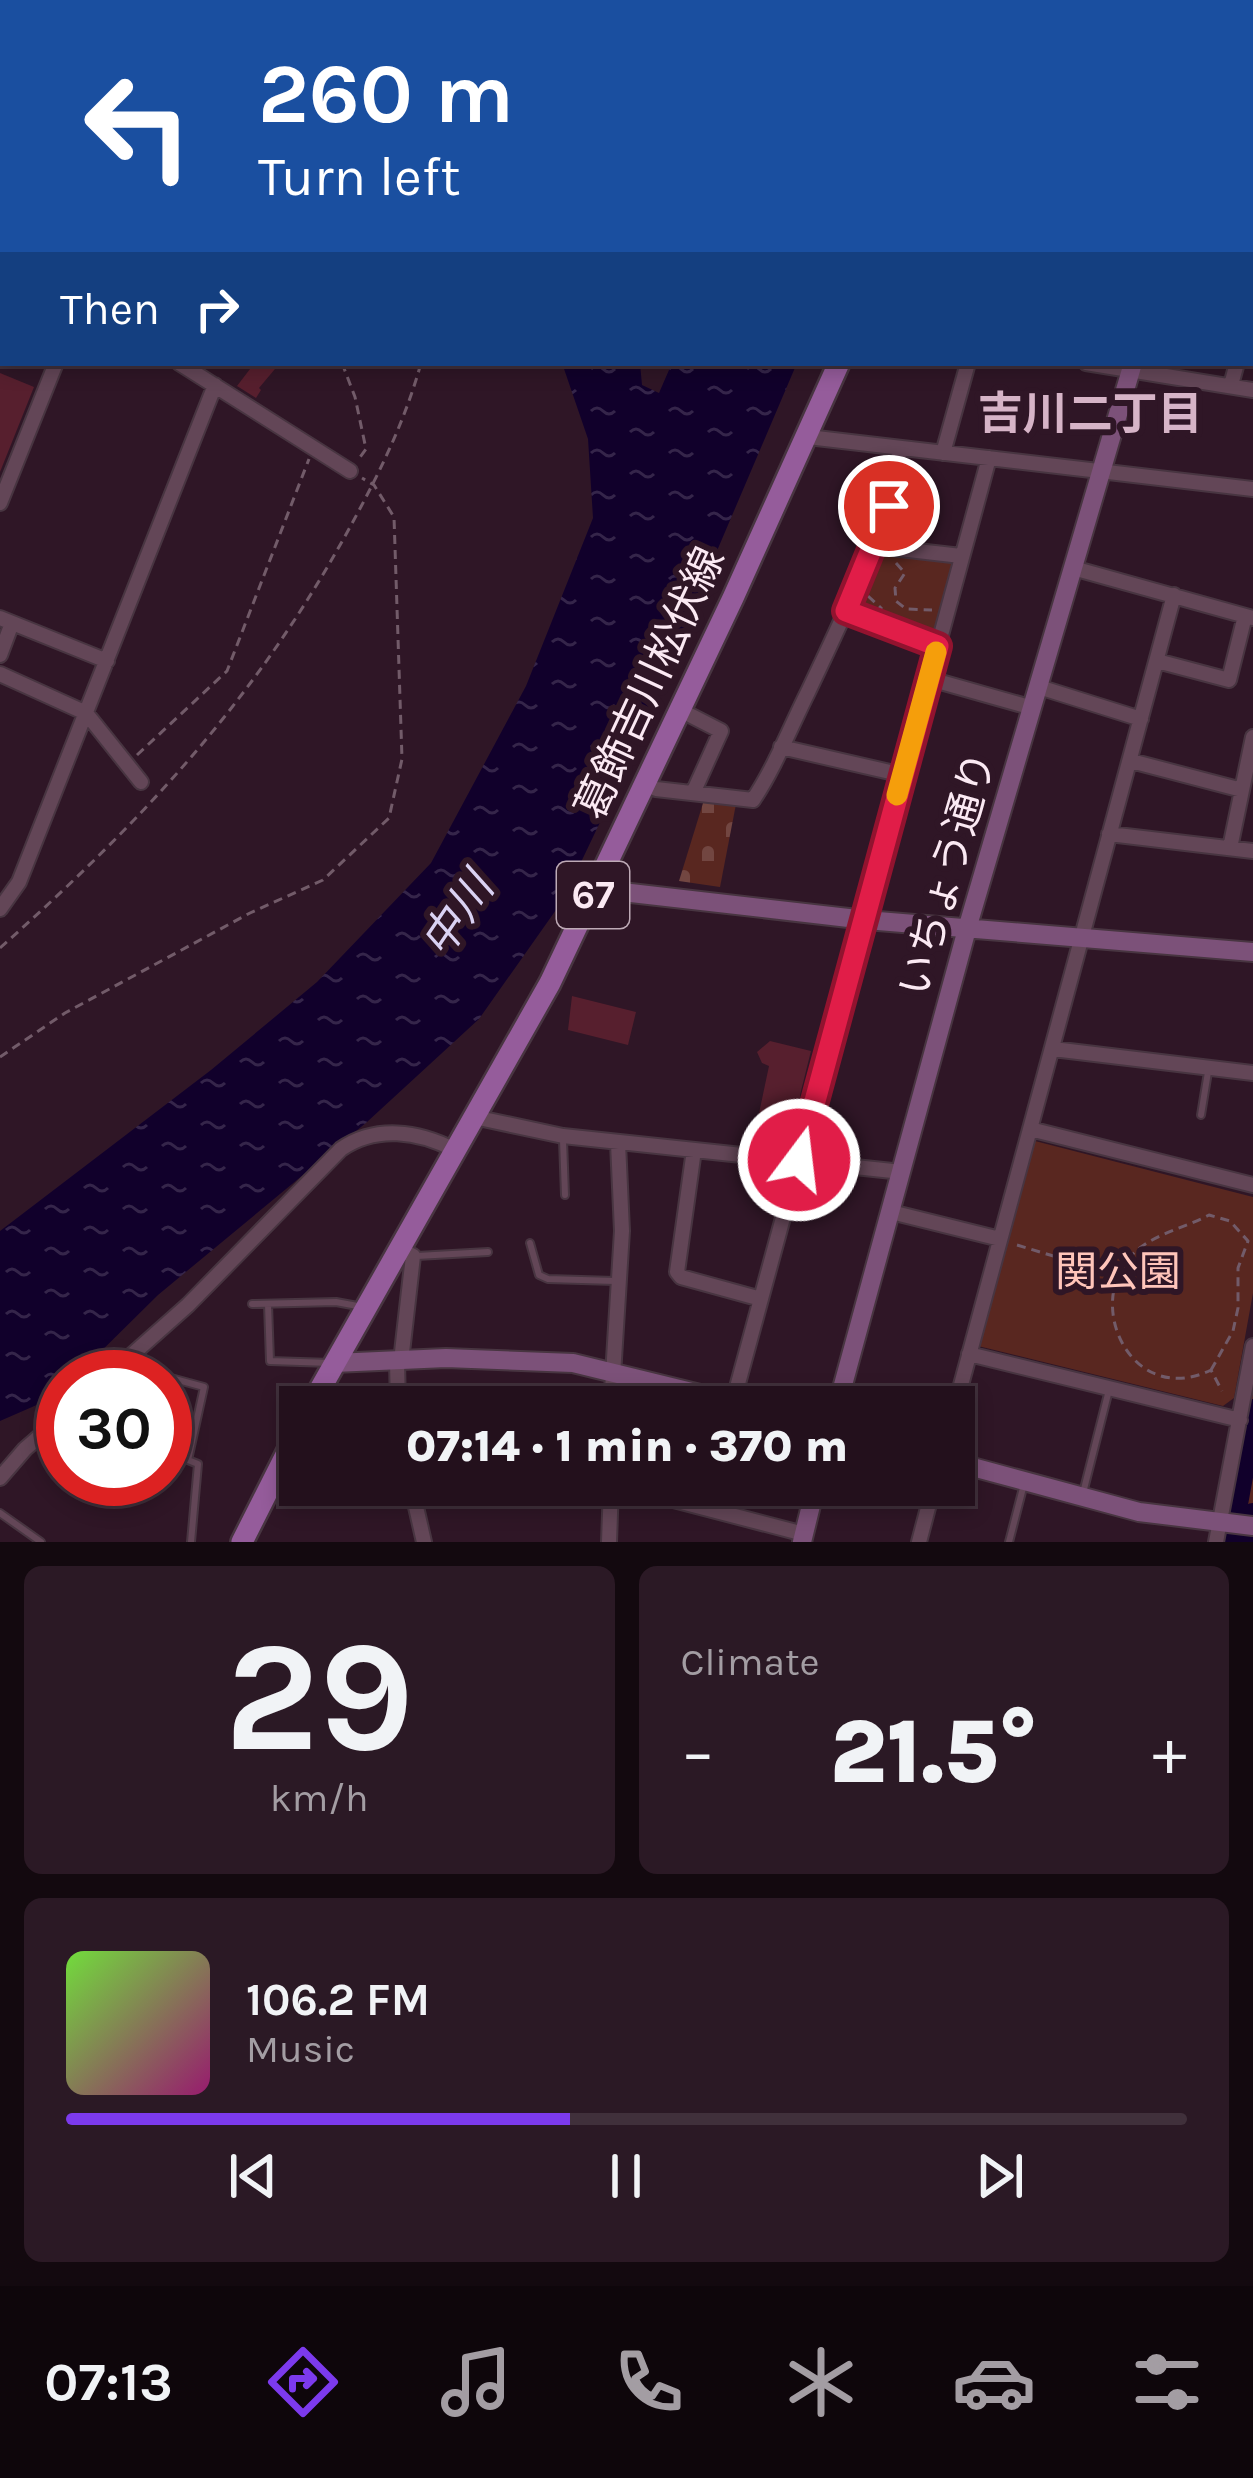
<!DOCTYPE html>
<meta charset="utf-8">
<style>
body{margin:0;font-family:Karla,"Noto Sans JP",sans-serif;background:#2b1925;color:#f1f3f6;height:100vh;display:flex;flex-direction:column;font-size:45px;white-space:nowrap}
*{box-sizing:border-box;margin:0}
p{font-size:39px;color:#a39da3}
.icon{flex:none;width:66px;height:66px;fill:none;stroke:currentColor;stroke-width:2;stroke-linecap:round;stroke-linejoin:round}
.map{position:relative;height:1542px;overflow:hidden}
.details{display:flex;flex-direction:column;gap:24px;padding:24px;background:#13090f;flex:1}
.details>*{flex:none}
.top-card{position:absolute;left:0px;top:0px;width:1254px;height:366px;box-shadow:0 6px 18px #0003,0 0 0 3px #40303b;background:#1a4fa0;color:#fff;overflow:hidden}
.speed{position:absolute;left:36px;top:1350px;display:flex;gap:24px;font-size:60px;font-weight:700;text-align:center}
.speed>*{display:grid;place-content:center;width:156px;height:156px;border-radius:50%;background:#23101c;box-shadow:0 6px 18px #0003,0 0 0 3px #40303b;line-height:1}
.speed .limit{border:18px solid #d22;background:#fff;color:#111}
.pin{position:absolute;display:grid;place-items:center;width:102px;height:102px;color:#fff;margin:-51px;border:6px solid #fff;border-radius:50%;box-shadow:0 3px 12px #0007}
.me{position:absolute;width:132px;margin:-66px;rotate:15deg;stroke-linejoin:round;filter:drop-shadow(0 0 9px #0008)}
.turn{display:flex;align-items:center;gap:42px;height:252px;padding:0 60px;font-size:54px}
.turn .icon{width:156px;height:156px;stroke-width:2.5}
.turn b{display:block;font-size:84px;line-height:102px}
.then{display:flex;align-items:center;height:114px;padding:0 60px;background:#0003;gap:24px;font-size:45px}
.big{font-size:90px;font-weight:800;line-height:1.1}
.details .tile{flex:1;display:flex;flex-direction:column;justify-content:center;gap:18px;min-width:0;padding:0 42px;border-radius:18px;background:#2b1925}
.details .dial{align-items:center;gap:0}
.dial b{font-size:156px;line-height:1}
.song{display:flex;align-items:center;gap:36px}
.cover{width:144px;height:144px;border-radius:18px;background:linear-gradient(135deg,hsl(100 70% 55%),hsl(320 70% 35%))}
.played{height:12px;border-radius:6px;background:linear-gradient(90deg,#7c3aed 45%,#40303b 45%)}
.keys{display:flex;justify-content:space-around;direction:ltr}
.heat{display:flex;justify-content:space-between;align-items:center;font-size:66px;direction:ltr}
.details .tiles{flex:1;display:grid;gap:24px;grid-template-columns:1fr 1fr}
.tile:last-child{grid-column:span 2}
.trip{position:absolute;left:279px;top:1386px;width:696px;height:120px;border-radius:0px;background:#23101c;box-shadow:0 6px 18px #0003,0 0 0 3px #40303b;font-weight:800;line-height:120px;text-align:center}
.tabs{display:flex;height:192px;justify-content:space-around;align-items:center;background:#0e060b;color:#a39da3}
.tabs .icon{width:84px;height:84px}
.tabs .on{color:#7c3aed}
.tabs b{font-size:54px;color:#f1f3f6}
.map>svg:first-child{display:block}
.green{fill:#592720}
.cemetery{fill:url(#cemetery-stones)}
.water{fill:url(#water-ripples)}
.lines{fill:none;stroke-linecap:round;stroke-linejoin:round}
.river{stroke:#11002b;stroke-width:24}
.building{fill:#571f2e}
.lane-casing{stroke:#483541;stroke-width:10}
.street-casing{stroke:#483541;stroke-width:18}
.secondary-casing{stroke:#483541;stroke-width:22}
.primary-casing{stroke:#483541;stroke-width:26}
.path{stroke:#725b69;stroke-width:3;stroke-dasharray:9 6;stroke-linecap:butt}
.lane{stroke:#634657;stroke-width:6}
.street{stroke:#634657;stroke-width:14}
.secondary{stroke:#7c5179;stroke-width:18}
.primary{stroke:#955c9b;stroke-width:21}
.route-casing{stroke:#92132f;stroke-width:30}
.route{stroke:#e11d48;stroke-width:21}
.slow{stroke:#f59e0b;stroke-width:21}
.labels{text-anchor:middle;dominant-baseline:central;stroke-width:12;stroke-linejoin:round;paint-order:stroke}
.shield{fill:#2f1626;stroke:#beaab6;stroke-width:3}
.shield-label{font-size:39px;font-weight:bold;fill:#fbe9f3}
.street-label{font-size:42px;fill:#fbe9f3;stroke:#2f1626}
.park-label{font-size:42px;fill:#ffc5ba;stroke:#2f1626}
.neighbourhood-label{font-size:45px;font-weight:bold;fill:#d6b4c7;stroke:#2f1626}
.water-label{font-size:45px;font-style:italic;fill:#dad2f3;stroke:#2f1626}
</style>
<div class="map">
<svg width="1253" height="1542" viewBox="0 0 1253 1542">
<defs>
<pattern id="cemetery-stones" width="16" height="16" patternUnits="userSpaceOnUse" patternTransform="scale(3)"><rect width="16" height="16" fill="#592720"/><path d="M2 7V4a2 2 0 0 1 4 0v3zM10 15v-3a2 2 0 0 1 4 0v3z" fill="#724641"/></pattern>
<pattern id="water-ripples" width="26" height="14" patternUnits="userSpaceOnUse" patternTransform="scale(3)"><rect width="26" height="14" fill="#11002b"/><path d="M2 4q2-2 4 0t4 0M15 11q2-2 4 0t4 0" fill="none" stroke="#35254a"/></pattern>
</defs>
<rect width="100%" height="100%" fill="#2f1626"/>
<path class="green" d="M875,552l75,6 3,4 -18,71 -7,3 -73,-26z
M1035,1141l218,56v96l-19,105 -11,8 -245,-60z
M1253,1372v142l-26,-1z"/>
<path class="cemetery" d="M704,800l32,4 -16,83 -41,-6z"/>
<path class="water" d="M562,363h78l2,22 17,8 13,-30h125l-184,432 -50,105 -84,119 -112,103 -209,173 -83,82h-12v12l-8,8 -55,24v-190l211,-161 106,-88 114,-119 95,-177 67,-168 -5,-79z"/>
<g class="lines">
<path class="river" d="M1229,1542l24,-131
M1248,1542l5,-27"/>
</g>
<path class="building" d="M243,363h37l-21,25 2,2 -5,8 -19,-12 13,-17z
M0,373l34,14 -34,85z
M572,996l64,16 -8,33 -60,-15z
M770,1041l41,10 -11,44 2,8 -5,6 -8,31 -17,-5 -14,-17 11,-52 -7,-3 -5,-11z"/>
<g class="lines">
<g class="lane-casing">
<path id="lane" d="M1201,1115l7,-43
M563,1140l2,55
M530,1243l9,32 9,4 67,2
M417,1256l71,-4
M252,1304l84,-2 27,5
M268,1304l2,57 61,2
M123,1365l81,22 -16,73 10,4 -7,78
M1083,1493l26,-103
M0,1513l41,29
M1009,1542l15,-58"/>
</g>
<g class="street-casing">
<path id="street" d="M160,0l2,3
M14,3l9,-3
M0,8l3,-1
M1251,96h2
M0,253l3,2
M1251,317l2,-6
M179,363l171,108
M1086,363l167,27
M1231,385l6,-22
M808,437l445,52
M943,453l25,-90
M0,503l56,-140
M874,546l87,10
M1073,568l180,50
M846,611l92,36
M0,618l107,43
M0,655l12,-32
M1157,661l72,19 16,-64
M0,674l86,39 55,69
M930,679l103,29
M1039,687l102,32
M680,710l41,21 -28,62
M781,747l122,28
M1131,761l111,29
M645,784l11,5 97,11c22,-33 37,-72 55,-108 37,-79 76,-156 92,-243
M1109,834l144,17
M1230,848l23,-111
M0,909l19,-27 196,-497
M1053,1049l200,24
M474,1117l89,19 339,36
M1030,1129l223,56
M694,1150l-17,122 4,5 80,22
M891,1212l109,27
M400,1249l13,7 -12,105
M969,1354l271,66
M397,1361l1,46
M107,1377l81,-72 153,-156c35,-24 77,-18 114,1
M733,1402l256,-944
M611,1407l11,-176 -4,-88
M954,1411l220,-816
M0,1478l25,-29 38,-33
M411,1485l13,57
M616,1485l188,49
M609,1542l2,-57
M919,1542l15,-57
M1216,1542l37,-196"/>
</g>
<g class="secondary-casing">
<path id="secondary" d="M1238,3l1,-3
M596,889l270,31 387,32
M334,1363l112,-5 127,5 180,44
M837,1407l130,-478 166,-566
M954,1462l185,50 114,14
M802,1542l14,-57"/>
</g>
<g class="primary-casing">
<path id="primary" d="M989,3l1,-3
M310,1407l240,-424 183,-385 106,-235
M242,1542l58,-115"/>
</g>
<path class="path" d="M351,0l2,3
M535,0l2,3
M543,3l2,-3
M754,3l1,-3
M342,363l13,34 11,52 -8,11
M896,563l9,10 -10,15 1,13 10,8 26,1
M868,596l14,13
M137,755l90,-84 82,-212
M0,948c141,-126 251,-243 344,-410 31,-56 60,-113 77,-175
M0,1057l65,-44 185,-100 73,-33 66,-62 13,-59 -8,-242 -20,-32 -12,-7
M1017,1245l99,30
M1211,1370l22,-39 5,-23v-40l10,-27 -18,-20 -21,-6c-24,13 -53,18 -74,37 -54,49 -4,157 76,118l11,21"/>
<use href="#lane" class="lane"/>
<use href="#street" class="street"/>
<use href="#secondary" class="secondary"/>
<use href="#primary" class="primary"/>
</g>
<g class="lines">
<g class="route-casing">
<path id="route" d="M799,1160l139,-514 -92,-35 43,-105"/>
</g>
<use href="#route" class="route"/>
<path class="slow" d="M897,795l39,-143"/>
</g>
<g class="labels">
<rect class="shield" x="557" y="862" width="72" height="66" rx="9"/>
<g class="shield-label">
<text x="593" y="895">67</text>
</g>
<g class="street-label">
<text transform="translate(650 683) rotate(-65)">葛飾吉川松伏線</text>
<text transform="translate(947 874) rotate(-74)">いちょう通り</text>
</g>
<g class="park-label">
<text x="1118" y="1272">関公園</text>
</g>
<g class="neighbourhood-label">
<text x="1090" y="414">吉川二丁目</text>
</g>
<g class="water-label">
<text transform="translate(457 915) rotate(-56)">中川</text>
</g>
</g>
</svg>
<div class="speed"><div class="limit">30</div></div>
<div class="pin" style="left:889px;top:506px;background:#d93025"><svg class="icon" aria-label="arrive" viewBox="0 0 24 24"><path d="M6 21V4h12l-3 4 3 4H6"/></svg></div>
<svg class="me" style="left:799px;top:1160px" viewBox="-20 -20 40 40"><circle r="17" fill="#e11d48" stroke="#fff" stroke-width="3"/><path d="M0-11L8 9 0 5-8 9z" fill="#fff"/></svg>
<div class="trip">07:14 · 1 min · 370 m</div>
<div class="top-card">
<div class="turn"><svg class="icon" aria-label="left" viewBox="0 0 24 24"><path d="M17 20v-9H6M10 6l-5 5 5 5"/></svg><div><b>260 m</b>Turn left</div></div>
<div class="then">Then<svg class="icon" aria-label="right" viewBox="0 0 24 24"><path d="M7 20v-9h11M14 6l5 5-5 5"/></svg></div>
</div>
</div>
<section class="details">
<div class="tiles">
<div class="tile dial"><b>29</b><p>km/h</p></div>
<div class="tile"><p>Climate</p>
<div class="heat"><a>−</a><b class="big">21.5°</b><a>+</a></div>
</div>
<div class="tile">
<div class="song"><i class="cover"></i><div><b>106.2 FM</b><p>Music</p></div></div>
<div class="played"></div>
<div class="keys"><svg class="icon" aria-label="previous" viewBox="0 0 24 24"><path d="M18 5L8 12l10 7zM5 5v14"/></svg><svg class="icon" aria-label="pause" viewBox="0 0 24 24"><path d="M8 5v14M16 5v14"/></svg><svg class="icon" aria-label="next" viewBox="0 0 24 24"><path d="M6 5l10 7-10 7zM19 5v14"/></svg></div>
</div>
</div>
</section>
<nav class="tabs">
<b>07:13</b>
<svg class="icon on" aria-label="directions" viewBox="0 0 24 24"><path d="M12 3l9 9-9 9-9-9zM9 14v-3h6M13 9l2 2-2 2"/></svg>
<svg class="icon" aria-label="music" viewBox="0 0 24 24"><path d="M9 18V5l10-2v13"/><circle cx="6" cy="18" r="3"/><circle cx="16" cy="16" r="3"/></svg>
<svg class="icon" aria-label="phone" viewBox="0 0 24 24"><path d="M5 4h4l2 5-3 2q2 4 5 5l2-3 5 2v4C11 20 4 13 5 4z"/></svg>
<svg class="icon" aria-label="climate" viewBox="0 0 24 24"><path d="M12 3v18M4 7l16 10M4 17L20 7"/></svg>
<svg class="icon" aria-label="car" viewBox="0 0 24 24"><path d="M5 17H2v-5l4-1 3-4h7l3 4 3 1v5h-3M9 17h6M6 11h13"/><circle cx="7" cy="17" r="2"/><circle cx="17" cy="17" r="2"/></svg>
<svg class="icon" aria-label="filters" viewBox="0 0 24 24"><path d="M4 7h16M4 17h16"/><circle cx="9" cy="7" r="2"/><circle cx="15" cy="17" r="2"/></svg>
</nav>
